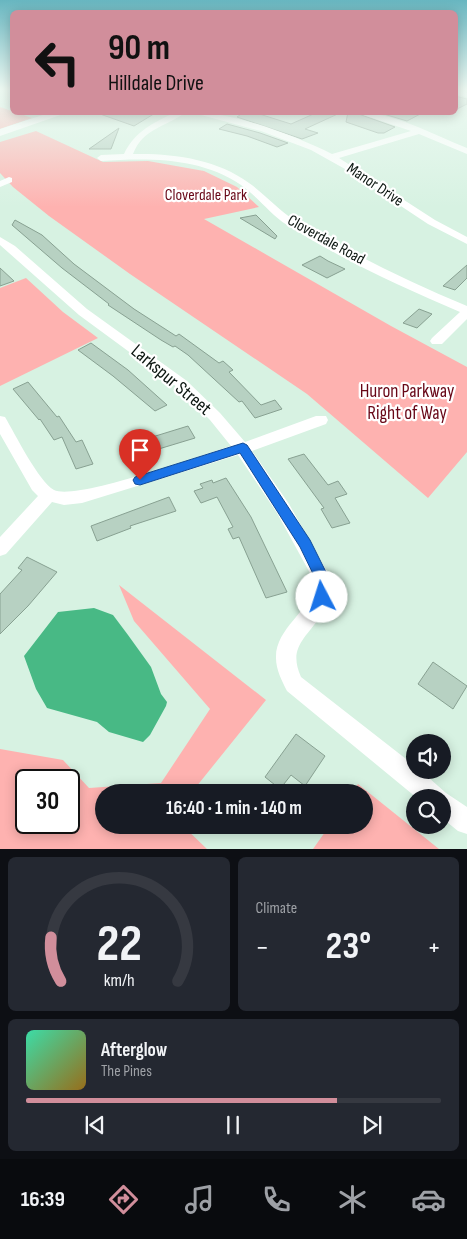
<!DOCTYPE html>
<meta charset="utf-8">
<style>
body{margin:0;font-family:"Sofia Sans Condensed",sans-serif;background:#242831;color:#f1f3f6;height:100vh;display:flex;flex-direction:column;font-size:19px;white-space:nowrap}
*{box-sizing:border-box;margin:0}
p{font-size:16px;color:#9ea1a6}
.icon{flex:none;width:28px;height:28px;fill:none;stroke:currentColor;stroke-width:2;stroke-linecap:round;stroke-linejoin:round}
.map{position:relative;height:849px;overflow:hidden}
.sheet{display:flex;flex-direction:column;gap:8px;padding:8px;background:#0d0f14;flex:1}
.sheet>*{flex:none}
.hud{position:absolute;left:10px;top:10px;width:448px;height:105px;border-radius:8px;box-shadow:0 2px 12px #0003;background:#d18e9b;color:#111;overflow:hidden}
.controls{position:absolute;left:406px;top:734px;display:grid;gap:10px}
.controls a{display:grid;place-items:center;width:45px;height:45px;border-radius:50%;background:#171b24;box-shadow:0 2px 12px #0003;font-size:25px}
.speed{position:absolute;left:15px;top:769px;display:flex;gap:10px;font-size:25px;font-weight:700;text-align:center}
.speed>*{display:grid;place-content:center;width:65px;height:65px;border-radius:50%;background:#171b24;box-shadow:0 2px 12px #0003;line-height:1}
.speed .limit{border:2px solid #111;border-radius:8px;background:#fff;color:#111}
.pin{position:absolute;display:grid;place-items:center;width:42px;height:42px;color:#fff;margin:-51px -21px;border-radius:50% 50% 50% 0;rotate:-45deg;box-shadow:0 0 5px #0007}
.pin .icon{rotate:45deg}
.me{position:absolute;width:55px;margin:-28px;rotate:355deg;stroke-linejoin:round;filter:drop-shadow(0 0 4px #0008)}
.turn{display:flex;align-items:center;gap:18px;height:105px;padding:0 15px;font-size:22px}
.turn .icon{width:65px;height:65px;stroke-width:2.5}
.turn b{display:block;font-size:35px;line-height:42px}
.big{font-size:38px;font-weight:700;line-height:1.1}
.sheet .widget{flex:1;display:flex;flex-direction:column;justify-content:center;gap:8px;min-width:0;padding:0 18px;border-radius:8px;background:#242831}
.sheet .dial{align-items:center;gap:0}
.dial svg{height:130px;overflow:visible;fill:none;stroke:#363941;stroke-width:7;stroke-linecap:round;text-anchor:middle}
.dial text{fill:#f1f3f6;stroke:none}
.song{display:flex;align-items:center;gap:15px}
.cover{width:60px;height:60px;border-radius:8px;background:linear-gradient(135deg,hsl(160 70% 55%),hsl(40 70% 35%))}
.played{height:5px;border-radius:2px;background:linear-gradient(90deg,#d18e9b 75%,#363941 75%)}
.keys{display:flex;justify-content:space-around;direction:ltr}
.heat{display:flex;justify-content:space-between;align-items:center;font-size:28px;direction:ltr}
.sheet .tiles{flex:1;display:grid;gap:8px;grid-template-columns:1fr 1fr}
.widget:last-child{grid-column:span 2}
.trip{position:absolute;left:95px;top:784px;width:278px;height:50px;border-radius:25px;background:#171b24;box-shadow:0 2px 12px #0003;font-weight:700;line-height:50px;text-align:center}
.tab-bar{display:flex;height:80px;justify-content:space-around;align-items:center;background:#090b0e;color:#9ea1a6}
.tab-bar .icon{width:35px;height:35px}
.tab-bar .active{color:#d18e9b}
.tab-bar b{font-size:22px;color:#f1f3f6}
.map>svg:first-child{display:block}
.green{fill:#feb2b0;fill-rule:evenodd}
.water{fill:#48b985}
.building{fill:#b7d1c2;stroke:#88a192}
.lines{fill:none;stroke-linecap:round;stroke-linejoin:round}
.street{fill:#fff;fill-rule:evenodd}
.secondary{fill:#fff;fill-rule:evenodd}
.route{fill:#1a73e8;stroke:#114b97}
.labels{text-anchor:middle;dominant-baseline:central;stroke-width:4.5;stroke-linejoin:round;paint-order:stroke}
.far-street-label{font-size:16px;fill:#0c1611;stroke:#fff}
.far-park-label{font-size:16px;fill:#680717;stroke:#fff}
.street-label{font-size:19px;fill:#0c1611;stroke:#fff}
.park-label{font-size:19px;fill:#680717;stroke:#fff}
</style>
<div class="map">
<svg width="467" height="849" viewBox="0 0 467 849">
<rect width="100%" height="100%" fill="#d7f2e2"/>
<path class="green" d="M0,107l32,11 -32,11z
M36,131l67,31 45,-1 56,10 33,16 22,20 -55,12 187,107 76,41v85l-39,46 -121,-104 -177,-120 -81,-58 -36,-29 -13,-14v-31z
M26,278l37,34 35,26 -98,48v-98z
M119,585l147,115 -74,92h-88v33h78l25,24h-207v-100l63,11 26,28 72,-5 49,-74 -76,-88zM26,780h43v42h-43z
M358,784l81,65h-126l17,-24h34v-33h-12z"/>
<path class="water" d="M94,608l19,7 15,20 23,32 10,27 6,8 -1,4 -16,29 -7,7 -34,-10 -12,-10 -50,-14 -11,-19 -12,-33 34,-44z"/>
<path class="building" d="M455,96l12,3v5l-12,6z
M101,112h56l-23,14 -34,-12z
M244,112h9l38,12 27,-12h24l-37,17 13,4 -16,6 -65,-22z
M348,112h5l42,15 -11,6h-6l-32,-11z
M377,112h47l-17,9z
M227,124l33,9 28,10 -11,4 -30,-11 -28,-7z
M119,128l-8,21h-22z
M256,215l21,21 -2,3 -35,-21z
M15,220l27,15 32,29 60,45 42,27 3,-2 40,29 4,-2 10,9 -4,2 32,33 14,-5 7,9 -27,9 -13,-17 -3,1 -51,-47 -13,-9 -2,1 -12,-7 -53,-35 1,-1 -47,-36 -50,-43z
M320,256l8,5 17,8 -18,9 -25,-13z
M467,265v13l-12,12 -12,-4z
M0,268l14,13 -14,5z
M419,309l13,5 -15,14 -14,-5z
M91,343l37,27 39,35 -12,6 -42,-35 -35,-26z
M28,382l29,35 2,-1 17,26 6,-2 11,24 -17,5 -14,-32 -8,3 -14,-21 -1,1 -26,-31z
M188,426l7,12 -66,20 -6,-12z
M304,454l24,31 10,-4 9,13 -12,4 15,25 -18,5 -11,-19 3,-1 -36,-49z
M226,478l25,39 36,75 -21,6 -27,-61 -6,2 -5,-10 5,-2 -16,-30 -16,6 -7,-12 9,-3 -3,-4 12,-4 1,3z
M169,497l7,14 -46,15 1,2 -34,13 -6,-15z
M27,557l30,15 -29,34 -28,28v-40l22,-24 -4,-2z
M433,662l34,24 -14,23 -35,-25z
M296,734l29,22 -20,30 -14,-11 -11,14 -15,-12z"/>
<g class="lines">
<path class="street" d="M455,90l12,3v4l-12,-3z
M176,112h10c-20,15 -43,16 -53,42 39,-1 84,5 116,29 17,12 30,28 47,38 55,32 112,61 171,85v13l-25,25h-10l-2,-3 2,-3 28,-26c-59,-25 -119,-53 -173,-87 -17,-11 -29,-28 -46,-40 -41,-28 -93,-27 -140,-24l-4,-3 4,-3 23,-1c11,-23 29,-31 52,-42z
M190,112c44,0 103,23 142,42l79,-23 -56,-19c38,0 77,22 112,36v6l-48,-20 -80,24 96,62 32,17v7l-39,-20 -83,-55 -34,-19 -50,-19z
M9,177l3,1v4l-12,5v-6z
M0,237l15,9 72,63 100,72 33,32 25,29 71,-26h10l2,4 -2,4 -74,27 37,53 45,80c-2,12 -7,23 -14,33 -15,22 -32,31 -19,60l114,89v4h5l26,23 21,14v27l-9,-3 -16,-13v-20h-25l-130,-107c-5,-10 -11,-21 -11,-33 -1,-29 33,-46 40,-74l-39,-71 -39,-58 -156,48 -18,2 -12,-3 -46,52 -6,2v-19l38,-41 -6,-6 -32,-56v-18l5,1c10,17 34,65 49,73 22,11 148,-35 177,-44l-21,-26 -33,-33 -98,-72 -79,-70z"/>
<path class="secondary" d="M52,112h17l-69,24v-7z"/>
</g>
<linearGradient id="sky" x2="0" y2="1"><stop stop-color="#68b6c0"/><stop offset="0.43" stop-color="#edf9f2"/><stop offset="1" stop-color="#edf9f2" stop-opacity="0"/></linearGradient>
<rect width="467" height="207" fill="url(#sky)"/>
<path class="route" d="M243,443l4,2 63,95 22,44 -5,18 -5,1 -5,-1 -2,-5 3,-13 -18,-37 -60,-94 -100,32 -5,-1 -2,-4 2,-3z"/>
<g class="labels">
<g class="far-street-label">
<text transform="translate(375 185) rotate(34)">Manor Drive</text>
<text transform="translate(326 240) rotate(29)">Cloverdale Road</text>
</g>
<g class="far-park-label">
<text x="206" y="195">Cloverdale Park</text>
</g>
<g class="street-label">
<text transform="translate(171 380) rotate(40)">Larkspur Street</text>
</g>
<g class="park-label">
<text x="407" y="391">Huron Parkway<tspan x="407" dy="22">Right of Way</tspan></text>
</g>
</g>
</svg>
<div class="controls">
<a><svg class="icon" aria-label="sound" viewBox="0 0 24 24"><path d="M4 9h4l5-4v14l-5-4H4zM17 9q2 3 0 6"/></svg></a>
<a><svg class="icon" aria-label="search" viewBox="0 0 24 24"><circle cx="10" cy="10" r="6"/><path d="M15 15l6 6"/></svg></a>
</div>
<div class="speed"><div class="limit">30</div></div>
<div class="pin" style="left:140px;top:480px;background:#d93025"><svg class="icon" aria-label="arrive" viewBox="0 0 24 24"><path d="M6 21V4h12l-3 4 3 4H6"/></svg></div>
<svg class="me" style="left:322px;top:597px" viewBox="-20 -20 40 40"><circle r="19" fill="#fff"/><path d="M0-13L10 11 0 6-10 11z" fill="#1a73e8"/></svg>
<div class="trip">16:40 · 1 min · 140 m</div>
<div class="hud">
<div class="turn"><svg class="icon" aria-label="left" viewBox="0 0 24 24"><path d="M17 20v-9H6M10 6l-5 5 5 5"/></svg><div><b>90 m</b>Hilldale Drive</div></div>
</div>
</div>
<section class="sheet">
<div class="tiles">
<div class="widget dial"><svg viewBox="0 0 100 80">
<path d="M14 69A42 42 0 1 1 86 69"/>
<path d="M14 69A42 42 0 0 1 8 42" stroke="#d18e9b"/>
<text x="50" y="56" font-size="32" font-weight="700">22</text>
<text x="50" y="72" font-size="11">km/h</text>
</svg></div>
<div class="widget"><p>Climate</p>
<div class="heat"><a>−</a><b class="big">23°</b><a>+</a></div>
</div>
<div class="widget">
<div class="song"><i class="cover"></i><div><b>Afterglow</b><p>The Pines</p></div></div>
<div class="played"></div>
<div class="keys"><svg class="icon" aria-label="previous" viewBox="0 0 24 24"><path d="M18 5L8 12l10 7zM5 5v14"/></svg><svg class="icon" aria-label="pause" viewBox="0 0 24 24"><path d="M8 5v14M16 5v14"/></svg><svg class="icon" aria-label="next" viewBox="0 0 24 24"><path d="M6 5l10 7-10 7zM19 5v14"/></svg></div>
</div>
</div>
</section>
<nav class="tab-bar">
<b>16:39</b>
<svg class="icon active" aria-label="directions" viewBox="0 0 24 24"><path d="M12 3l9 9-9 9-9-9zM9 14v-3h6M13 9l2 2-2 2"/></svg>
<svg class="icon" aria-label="music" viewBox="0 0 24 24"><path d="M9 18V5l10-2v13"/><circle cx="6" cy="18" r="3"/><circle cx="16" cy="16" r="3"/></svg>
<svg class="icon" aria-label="phone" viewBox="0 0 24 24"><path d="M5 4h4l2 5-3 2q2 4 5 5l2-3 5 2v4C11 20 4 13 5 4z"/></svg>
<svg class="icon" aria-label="climate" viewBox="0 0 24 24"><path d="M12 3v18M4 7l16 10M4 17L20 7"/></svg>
<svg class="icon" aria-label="car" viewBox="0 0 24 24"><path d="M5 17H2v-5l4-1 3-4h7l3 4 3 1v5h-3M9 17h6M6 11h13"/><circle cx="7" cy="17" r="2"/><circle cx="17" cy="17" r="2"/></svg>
</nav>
